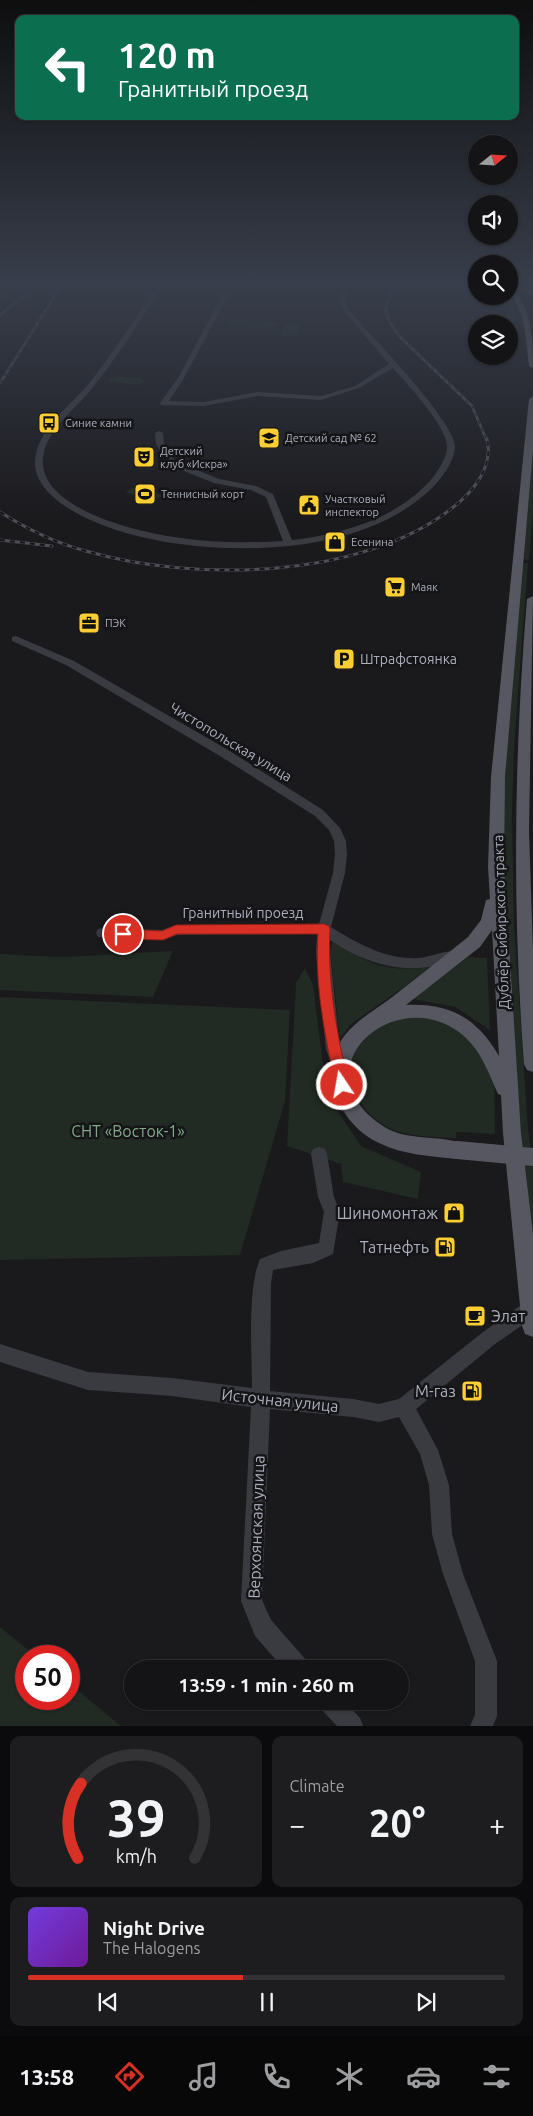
<!DOCTYPE html>
<meta charset="utf-8">
<style>
body{margin:0;font-family:Ubuntu,sans-serif;background:#1d1c1e;color:#f1f3f6;height:100vh;display:flex;flex-direction:column;font-size:19px;white-space:nowrap}
*{box-sizing:border-box;margin:0}
p{font-size:16px;color:#9d9ea0}
.icon{flex:none;width:28px;height:28px;fill:none;stroke:currentColor;stroke-width:2;stroke-linecap:round;stroke-linejoin:round}
.map{position:relative;height:1726px;overflow:hidden}
.panel{display:flex;flex-direction:column;gap:10px;padding:10px;background:#0b0a0c;flex:1}
.panel>*{flex:none}
.guide{position:absolute;left:15px;top:15px;width:504px;height:105px;border-radius:10px;box-shadow:0 1px 4px #0004,0 0 0 1px #333234;background:#0b6e4f;color:#fff;overflow:hidden}
.needle{width:32px;rotate:72deg}
.controls{position:absolute;left:468px;top:135px;display:grid;gap:10px}
.controls a{display:grid;place-items:center;width:50px;height:50px;border-radius:50%;background:#141315;box-shadow:0 1px 4px #0004,0 0 0 1px #333234;font-size:25px}
.speed{position:absolute;left:15px;top:1645px;display:flex;gap:10px;font-size:25px;font-weight:700;text-align:center}
.speed>*{display:grid;place-content:center;width:65px;height:65px;border-radius:50%;background:#141315;box-shadow:0 1px 4px #0004,0 0 0 1px #333234;line-height:1}
.speed .limit{border:8px solid #d22;background:#fff;color:#111}
.pin{position:absolute;display:grid;place-items:center;width:42px;height:42px;color:#fff;margin:-21px;border:2px solid #fff;border-radius:50%;box-shadow:0 1px 5px #0007}
.me{position:absolute;width:55px;margin:-28px;rotate:348deg;stroke-linejoin:round;filter:drop-shadow(0 0 4px #0008)}
.turn{display:flex;align-items:center;gap:18px;height:105px;padding:0 20px;font-size:22px}
.turn .icon{width:65px;height:65px;stroke-width:2.5}
.turn b{display:block;font-size:35px;line-height:42px}
.big{font-size:38px;font-weight:700;line-height:1.1}
.panel .card{flex:1;display:flex;flex-direction:column;justify-content:center;gap:8px;min-width:0;padding:0 18px;border-radius:10px;background:#1d1c1e}
.panel .dial{align-items:center;gap:0}
.dial svg{height:130px;overflow:visible;fill:none;stroke:#333234;stroke-width:7;stroke-linecap:round;text-anchor:middle}
.dial text{fill:#f1f3f6;stroke:none}
.song{display:flex;align-items:center;gap:15px}
.cover{width:60px;height:60px;border-radius:8px;background:linear-gradient(135deg,hsl(260 70% 55%),hsl(280 70% 35%))}
.played{height:5px;border-radius:2px;background:linear-gradient(90deg,#d93025 45%,#333234 45%)}
.keys{display:flex;justify-content:space-around;direction:ltr}
.heat{display:flex;justify-content:space-between;align-items:center;font-size:28px;direction:ltr}
.panel .tiles{flex:1;display:grid;gap:10px;grid-template-columns:1fr 1fr}
.card:last-child{grid-column:span 2}
.trip{position:absolute;left:124px;top:1660px;width:285px;height:50px;border-radius:25px;background:#141315;box-shadow:0 1px 4px #0004,0 0 0 1px #333234;font-weight:700;line-height:50px;text-align:center}
.menu{display:flex;height:80px;justify-content:space-around;align-items:center;background:#080808;color:#9d9ea0}
.menu .icon{width:35px;height:35px}
.menu .on{color:#d93025}
.menu b{font-size:22px;color:#f1f3f6}
.map>svg:first-child{display:block}
.green{fill:#212a23}
.lines{fill:none;stroke-linecap:round;stroke-linejoin:round}
.minor{fill:#3a3b41;fill-rule:evenodd}
.major{fill:#565760;fill-rule:evenodd}
.rail-far1-casing{stroke:#4d4e56;stroke-width:2.5}
.rail-casing{stroke:#4d4e56;stroke-width:3}
.rail-far1{stroke:#151417;stroke-width:1;stroke-dasharray:4;stroke-linecap:butt}
.rail{stroke:#151417;stroke-width:2;stroke-dasharray:5;stroke-linecap:butt}
.major-bridge{stroke:#565760;stroke-width:18}
.route{fill:#d93025;stroke:#8d1f18}
.labels{text-anchor:middle;dominant-baseline:central;stroke-width:5;stroke-linejoin:round;paint-order:stroke}
.far-poi-label{font-size:11px;fill:#abafbc;stroke:#151417;text-anchor:start}
.poi-label{font-size:14px;fill:#abafbc;stroke:#151417;text-anchor:start}
.street-label{font-size:14px;fill:#abafbc;stroke:#151417}
.near-park-label{font-size:16px;fill:#82a888;stroke:#151417}
.near-poi-label{font-size:16px;fill:#abafbc;stroke:#151417;text-anchor:end}
.near-street-label{font-size:16px;fill:#abafbc;stroke:#151417}
</style>
<div class="map">
<svg width="533" height="1726" viewBox="0 0 533 1726">
<rect width="100%" height="100%" fill="#1a191c"/>
<path class="green" d="M509,294l7,16 1,25 -6,-1 -1,-9 -5,-1v-3h4l-1,-10 -13,-14 -7,-1h21z
M228,319l44,2 7,3c-6,6 -47,4 -54,-1z
M286,323l15,1 -4,12 -16,-1z
M118,377l22,1 5,4 -9,3 -28,-4 3,-3z
M533,444v68l-4,48 -7,-1z
M139,485l24,11 -12,6 -25,-10z
M522,563h6l-14,184 -2,66 2,113 14,203 5,37v101l-4,-32 -25,-319v-131z
M333,939c36,27 54,33 99,28l-82,58 -10,14 -10,-89z
M173,951l-20,46 -153,-7v-36l62,3z
M468,957l19,1 3,72 -35,-23 -42,-8z
M305,968l8,17 14,110 34,51 60,26 -3,27 -75,-17 -2,-18 -54,-18 9,-163z
M0,997l290,13 -5,91 -45,154 -240,5z
M414,1016l31,6 29,20 20,31 1,61 -39,-2v6c-21,-1 -46,-1 -65,-9 -22,-10 -35,-29 -41,-52 -1,-3 -3,-8 -2,-11 0,-7 5,-12 9,-17 18,-23 28,-29 57,-33z
M0,1627l36,29h-10v43h43v-16l52,43h-121z"/>
<g class="lines">
<path class="minor" d="M159,283h6c-23,35 -45,70 -71,103 -16,21 -43,39 -50,66 -14,57 98,81 137,86 34,5 68,5 102,3l-17,-44 -15,-7 -37,-7 -45,-18 -13,-21 -1,-11 4,-2 4,2 1,11 11,17 44,18 37,7 17,8 19,46c51,-6 108,-22 142,-64 6,-8 14,-21 13,-31 -2,-21 -40,-61 -54,-77l-34,20 -38,12 -64,-4 -53,10 -43,-1 -1,-2 18,-25 51,-95h6l-51,95 -15,23 35,1 53,-10 64,4 34,-10 34,-22 -46,-54 -3,-9 2,-18h6l-2,18 3,9c21,25 104,109 106,136 0,15 -13,32 -23,42 -29,28 -67,44 -106,52 -74,17 -201,9 -264,-36 -14,-10 -28,-25 -27,-43 2,-33 37,-56 55,-79 25,-32 47,-66 69,-99z
M16,636l58,25 154,89 95,60 17,18 6,13 1,13 -2,19 -14,54c27,17 56,33 88,31 12,-1 28,-9 39,-6l2,4 -2,4c-48,16 -86,8 -128,-20v12l10,97 6,18 -2,5 -5,2 -5,-2 -8,-23 -10,-97 1,-18 -140,1 -14,5 -65,-3 -2,-4 2,-4 5,-1 59,2 14,-5 143,-1 14,-51 2,-19 -1,-13 -5,-11 -14,-14 -95,-60 -154,-91 -54,-24v-4z
M319,1147l6,2 2,5 7,43 6,15 -7,42 -20,9 -40,7 -2,13 -1,108 83,8 26,5 20,-5 84,-67 41,-29 6,-3 3,1v17l-38,26 -79,65 22,41 11,35 3,49 11,40 34,87v55l-4,10h-23l5,-11v-54l-32,-87 -11,-40 -3,-49 -9,-31 -21,-37 -20,5 -26,-5 -83,-8 -8,191 9,20 36,41 3,8h-26l-29,-33 -14,-35 10,-194 -79,-11 -84,-6 -88,-28v-18l88,28 84,6 80,10c0,-34 -5,-99 8,-129l21,-8 38,-8 5,-31 -6,-15 -7,-43 2,-5z
M318,1701h26l16,17 3,8h-26l-16,-17z"/>
<path class="major" d="M509,283h8l16,7v5l-21,-9c20,25 21,51 21,82l-4,-2c-2,-17 -3,-35 -8,-52 -4,-11 -12,-22 -12,-31z
M533,396v53l-28,328 -1,90 17,266 12,101v103l-8,-3 -3,-8 -19,-193 -2,-38 -3,-1c-9,-20 -16,-41 -32,-56 -65,-61 -172,29 -83,88 24,16 55,8 81,18l2,6 -2,6 -7,3c-26,-3 -54,-4 -78,-16 -40,-18 -63,-73 -34,-108 11,-14 28,-24 42,-34 27,-21 54,-42 81,-64l13,-17 5,-20 4,-1 -2,-32 3,-90 38,-378zM492,930l7,126c-22,-38 -49,-53 -93,-51l74,-58z
M533,596l-4,235 4,120v121l-6,-2 -3,-6c-12,-156 -10,-310 3,-465z"/>
<g class="rail-far1-casing">
<path id="rail-far1" d="M398,283c-17,26 -16,29 2,54l72,69 15,35
M0,300l24,-17
M0,315l41,-32
M0,383l63,-100"/>
</g>
<g class="rail-casing">
<path id="rail" d="M0,512c27,17 55,31 86,39 107,31 273,29 365,-42 21,-16 43,-41 36,-70
M0,540l52,6"/>
</g>
<use href="#rail-far1" class="rail-far1"/>
<use href="#rail" class="rail"/>
<path class="major-bridge" d="M457,1150l76,7"/>
</g>
<linearGradient id="sky" x2="0" y2="1"><stop stop-color="#0e0e0f"/><stop offset="0.54" stop-color="#383e4b"/><stop offset="1" stop-color="#383e4b" stop-opacity="0"/></linearGradient>
<rect width="533" height="525" fill="url(#sky)"/>
<path class="route" d="M324,924l5,2 1,3c-3,50 7,107 19,156l-2,4 -5,2 -4,-2 -2,-4c-11,-45 -22,-106 -18,-151h-141l-14,6 -40,-1 -4,-2 -2,-3 2,-3 4,-2 39,2 14,-6z"/>
<defs>
<g id="bus-square" transform="scale(1.125)"><rect x="-9" y="-9" width="18" height="18" rx="4" fill="#fbce33" stroke="#151417"/><path d="M-5-6H5V4H4V6H2V4H-2V6H-4V4H-5ZM-3.5-4V0h7V-4ZM-3.5 1.2v1.5H-2V1.2ZM2 1.2v1.5H3.5V1.2Z" fill="#111"/></g>
<g id="school-square" transform="scale(1.125)"><rect x="-9" y="-9" width="18" height="18" rx="4" fill="#fbce33" stroke="#151417"/><path d="M0-5L7-2L0 1L-7-2ZM-4 1L0 2.5L4 1V4Q0 6-4 4Z" fill="#111"/></g>
<g id="theatre-square" transform="scale(1.125)"><rect x="-9" y="-9" width="18" height="18" rx="4" fill="#fbce33" stroke="#151417"/><path d="M-5-5.5Q0-4 5-5.5V0Q5 5 0 6Q-5 5-5 0ZM-3.3-2.5H-1v1.5H-3.3ZM1-2.5H3.3v1.5H1ZM-2.8 1Q0 5.5 2.8 1Z" fill="#111"/></g>
<g id="stadium-square" transform="scale(1.125)"><rect x="-9" y="-9" width="18" height="18" rx="4" fill="#fbce33" stroke="#151417"/><path d="M0-5a6.5 5 0 1 0 0 10a6.5 5 0 1 0 0-10ZM-3.5-1.8h7v3.6h-7Z" fill="#111"/></g>
<g id="civic-square" transform="scale(1.125)"><rect x="-9" y="-9" width="18" height="18" rx="4" fill="#fbce33" stroke="#151417"/><path d="M-.6-6.5H3V-4.5H.6V-3L4-1V1h2V6H-6V1h2V-1L-.6-3ZM-1.2 2.5V6h2.4V2.5Z" fill="#111"/></g>
<g id="shop-square" transform="scale(1.125)"><rect x="-9" y="-9" width="18" height="18" rx="4" fill="#fbce33" stroke="#151417"/><path d="M-5-2.5h2.3a2.7 3.5 0 0 1 5.4 0H5L5.5 6h-11ZM-1.5-2.5h3a1.5 2.3 0 0 0-3 0Z" fill="#111"/></g>
<g id="supermarket-square" transform="scale(1.125)"><rect x="-9" y="-9" width="18" height="18" rx="4" fill="#fbce33" stroke="#151417"/><path d="M-6-5.5h2.5l.6 2H6L4.5 2H-2.5L-4.4-4H-6ZM-1.5 3.2a1.3 1.3 0 1 0 .1 0ZM3 3.2a1.3 1.3 0 1 0 .1 0Z" fill="#111"/></g>
<g id="office-square" transform="scale(1.125)"><rect x="-9" y="-9" width="18" height="18" rx="4" fill="#fbce33" stroke="#151417"/><path d="M-6-3h4V-5.5h4V-3h4V5H-6ZM-1-4.5V-3h2v-1.5ZM-6 0V1H6V0Z" fill="#111"/></g>
<g id="parking-square" transform="scale(1.125)"><rect x="-9" y="-9" width="18" height="18" rx="4" fill="#fbce33" stroke="#151417"/><path d="M-3.5-5.5H1a3.5 3.5 0 0 1 0 7H-1V5.5H-3.5ZM-1-3.4V-.6H.8a1.4 1.4 0 0 0 0-2.8Z" fill="#111"/></g>
<g id="fuel-square" transform="scale(1.125)"><rect x="-9" y="-9" width="18" height="18" rx="4" fill="#fbce33" stroke="#151417"/><path d="M-5.5-6h7V0h2V4h1.3V-2.5L3-4.5l.8-.8L6-3V5H2.5V1h-1V6h-7ZM-4.2-4.7v3.2H.2V-4.7Z" fill="#111"/></g>
<g id="cafe-square" transform="scale(1.125)"><rect x="-9" y="-9" width="18" height="18" rx="4" fill="#fbce33" stroke="#151417"/><path d="M-5.5-4.5H6V0H3Q3 3.5 0 3.5H-2.5Q-5.5 3.5-5.5 0ZM3-3.2v2h1.7v-2ZM-6 4.5H4V6H-6Z" fill="#111"/></g>
</defs>
<g fill-rule="evenodd">
<use href="#bus-square" x="49" y="423"/>
<use href="#school-square" x="269" y="438"/>
<use href="#theatre-square" x="144" y="457"/>
<use href="#stadium-square" x="145" y="494"/>
<use href="#civic-square" x="309" y="505"/>
<use href="#shop-square" x="335" y="542"/>
<use href="#supermarket-square" x="395" y="587"/>
<use href="#office-square" x="89" y="623"/>
<use href="#parking-square" x="344" y="659"/>
<use href="#shop-square" x="454" y="1213"/>
<use href="#fuel-square" x="445" y="1247"/>
<use href="#cafe-square" x="475" y="1316"/>
<use href="#fuel-square" x="472" y="1391"/>
</g>
<g class="labels">
<g class="far-poi-label">
<text x="65" y="423">Синие камни</text>
<text x="285" y="438">Детский сад № 62</text>
<text x="160" y="451">Детский<tspan x="160" dy="13">клуб «Искра»</tspan></text>
<text x="161" y="494">Теннисный корт</text>
<text x="325" y="499">Участковый<tspan x="325" dy="13">инспектор</tspan></text>
<text x="351" y="542">Есенина</text>
<text x="411" y="587">Маяк</text>
<text x="105" y="623">ПЭК</text>
</g>
<g class="poi-label">
<text x="360" y="659">Штрафстоянка</text>
</g>
<g class="street-label">
<text transform="translate(231 742) rotate(31)">Чистопольская улица</text>
<text x="243" y="913">Гранитный проезд</text>
<text transform="translate(501 922) rotate(-92)">Дублёр Сибирского тракта</text>
</g>
<g class="near-park-label">
<text x="128" y="1131">СНТ «Восток-1»</text>
</g>
<g class="near-poi-label">
<text x="438" y="1213">Шиномонтаж</text>
<text x="429" y="1247">Татнефть</text>
<text x="491" y="1316" text-anchor="start">Элат</text>
<text x="456" y="1391">М-газ</text>
</g>
<g class="near-street-label">
<text transform="translate(280 1400) rotate(6)">Источная улица</text>
<text transform="translate(256 1527) rotate(-88)">Верхоянская улица</text>
</g>
</g>
</svg>
<div class="controls">
<a><svg class="needle" viewBox="-14 -14 28 28"><path d="M0-13l5 13h-10z" fill="#e53935"/><path d="M0 13l5-13h-10z" fill="#9d9ea0"/></svg></a>
<a><svg class="icon" aria-label="sound" viewBox="0 0 24 24"><path d="M4 9h4l5-4v14l-5-4H4zM17 9q2 3 0 6"/></svg></a>
<a><svg class="icon" aria-label="search" viewBox="0 0 24 24"><circle cx="10" cy="10" r="6"/><path d="M15 15l6 6"/></svg></a>
<a><svg class="icon" aria-label="layers" viewBox="0 0 24 24"><path d="M12 4l9 5-9 5-9-5zM3 14l9 5 9-5"/></svg></a>
</div>
<div class="speed"><div class="limit">50</div></div>
<div class="pin" style="left:123px;top:934px;background:#d93025"><svg class="icon" aria-label="arrive" viewBox="0 0 24 24"><path d="M6 21V4h12l-3 4 3 4H6"/></svg></div>
<svg class="me" style="left:342px;top:1085px" viewBox="-20 -20 40 40"><circle r="17" fill="#d93025" stroke="#fff" stroke-width="3"/><path d="M0-11L8 9 0 5-8 9z" fill="#fff"/></svg>
<div class="trip">13:59 · 1 min · 260 m</div>
<div class="guide">
<div class="turn"><svg class="icon" aria-label="left" viewBox="0 0 24 24"><path d="M17 20v-9H6M10 6l-5 5 5 5"/></svg><div><b>120 m</b>Гранитный проезд</div></div>
</div>
</div>
<section class="panel">
<div class="tiles">
<div class="card dial"><svg viewBox="0 0 100 80">
<path d="M14 69A42 42 0 1 1 86 69"/>
<path d="M14 69A42 42 0 0 1 16 23" stroke="#d93025"/>
<text x="50" y="56" font-size="32" font-weight="700">39</text>
<text x="50" y="72" font-size="11">km/h</text>
</svg></div>
<div class="card"><p>Climate</p>
<div class="heat"><a>−</a><b class="big">20°</b><a>+</a></div>
</div>
<div class="card">
<div class="song"><i class="cover"></i><div><b>Night Drive</b><p>The Halogens</p></div></div>
<div class="played"></div>
<div class="keys"><svg class="icon" aria-label="previous" viewBox="0 0 24 24"><path d="M18 5L8 12l10 7zM5 5v14"/></svg><svg class="icon" aria-label="pause" viewBox="0 0 24 24"><path d="M8 5v14M16 5v14"/></svg><svg class="icon" aria-label="next" viewBox="0 0 24 24"><path d="M6 5l10 7-10 7zM19 5v14"/></svg></div>
</div>
</div>
</section>
<nav class="menu">
<b>13:58</b>
<svg class="icon on" aria-label="directions" viewBox="0 0 24 24"><path d="M12 3l9 9-9 9-9-9zM9 14v-3h6M13 9l2 2-2 2"/></svg>
<svg class="icon" aria-label="music" viewBox="0 0 24 24"><path d="M9 18V5l10-2v13"/><circle cx="6" cy="18" r="3"/><circle cx="16" cy="16" r="3"/></svg>
<svg class="icon" aria-label="phone" viewBox="0 0 24 24"><path d="M5 4h4l2 5-3 2q2 4 5 5l2-3 5 2v4C11 20 4 13 5 4z"/></svg>
<svg class="icon" aria-label="climate" viewBox="0 0 24 24"><path d="M12 3v18M4 7l16 10M4 17L20 7"/></svg>
<svg class="icon" aria-label="car" viewBox="0 0 24 24"><path d="M5 17H2v-5l4-1 3-4h7l3 4 3 1v5h-3M9 17h6M6 11h13"/><circle cx="7" cy="17" r="2"/><circle cx="17" cy="17" r="2"/></svg>
<svg class="icon" aria-label="filters" viewBox="0 0 24 24"><path d="M4 7h16M4 17h16"/><circle cx="9" cy="7" r="2"/><circle cx="15" cy="17" r="2"/></svg>
</nav>
